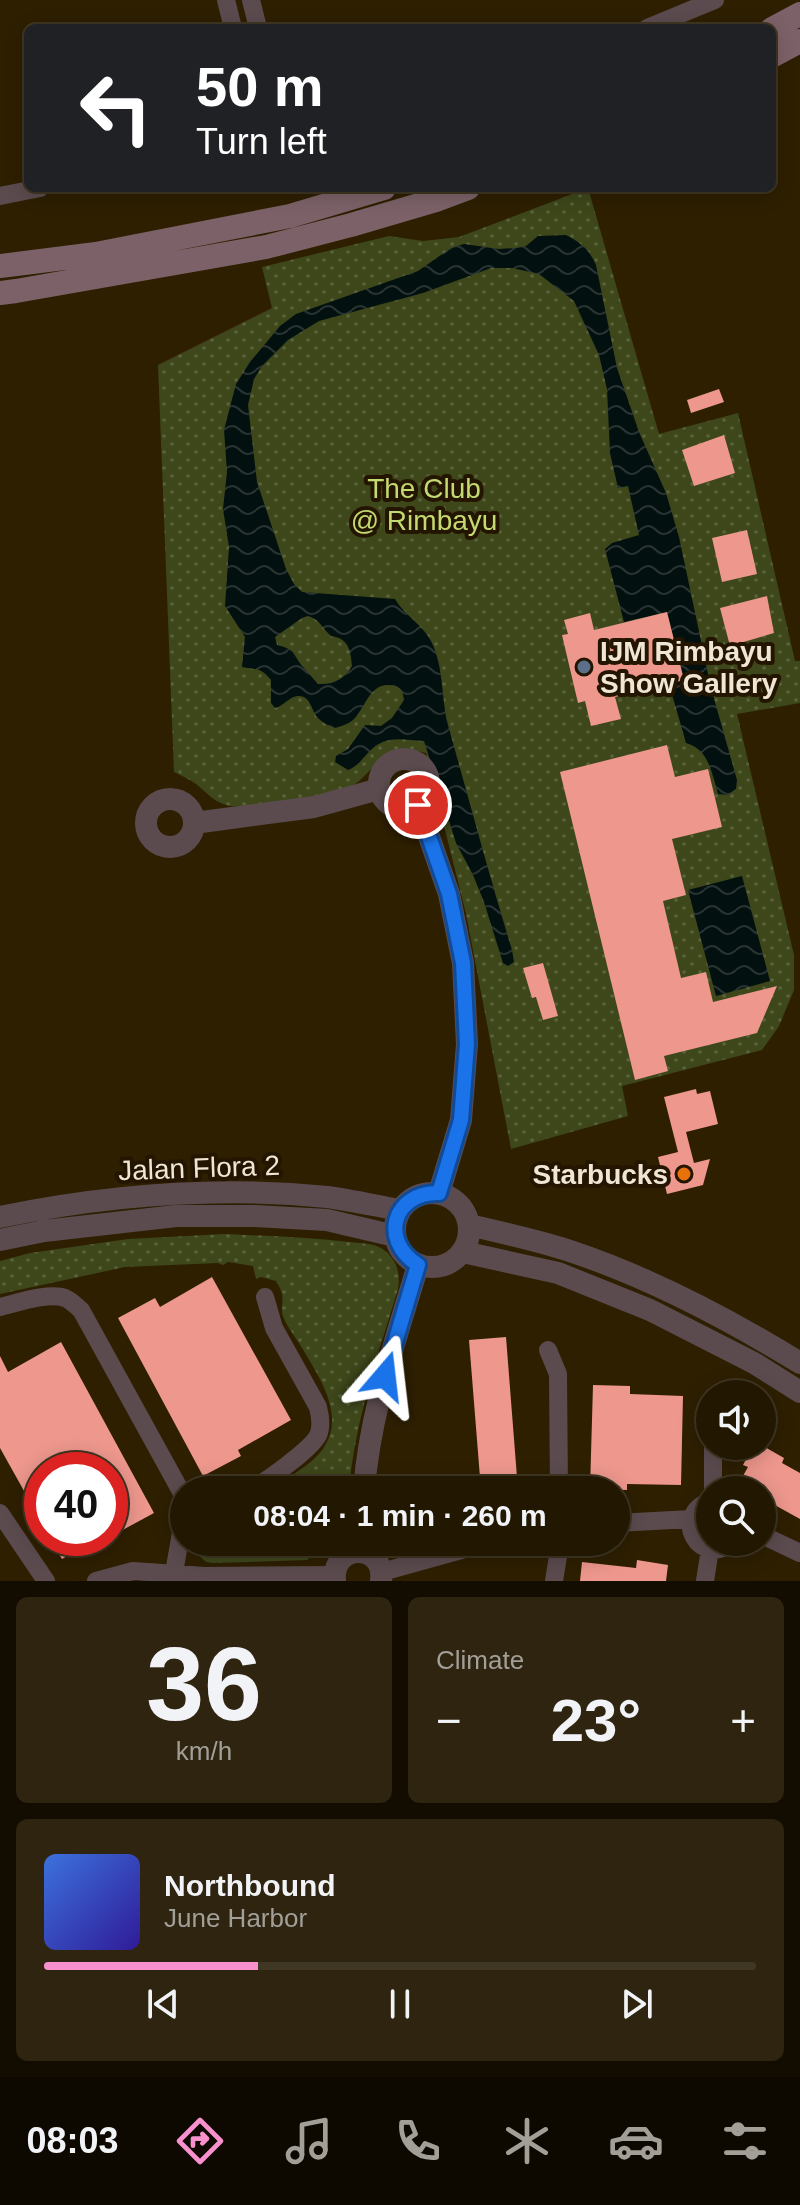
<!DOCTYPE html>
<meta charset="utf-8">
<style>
body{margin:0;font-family:Arial,sans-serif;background:#2e2410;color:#f1f3f6;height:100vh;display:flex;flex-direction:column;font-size:30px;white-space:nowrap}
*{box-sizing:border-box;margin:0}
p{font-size:26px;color:#a29f99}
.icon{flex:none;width:44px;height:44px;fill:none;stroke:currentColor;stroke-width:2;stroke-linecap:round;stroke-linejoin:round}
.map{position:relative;height:1581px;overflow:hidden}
.side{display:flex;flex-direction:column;gap:16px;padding:16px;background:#130d01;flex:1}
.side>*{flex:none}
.hud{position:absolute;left:24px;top:24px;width:752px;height:168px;border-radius:12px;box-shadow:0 4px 20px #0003,0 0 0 2px #3f3623;background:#202124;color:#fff;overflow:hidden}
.buttons{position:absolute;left:696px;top:1380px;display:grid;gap:16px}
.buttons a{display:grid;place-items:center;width:80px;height:80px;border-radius:50%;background:#221701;box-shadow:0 4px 20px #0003,0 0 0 2px #3f3623;font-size:40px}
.speed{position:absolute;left:24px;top:1452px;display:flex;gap:16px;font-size:40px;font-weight:700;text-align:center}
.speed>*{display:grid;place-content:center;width:104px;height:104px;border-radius:50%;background:#221701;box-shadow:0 4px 20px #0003,0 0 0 2px #3f3623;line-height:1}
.speed .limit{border:12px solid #d22;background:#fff;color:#111}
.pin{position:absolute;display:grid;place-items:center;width:68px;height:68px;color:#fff;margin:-34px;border:4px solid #fff;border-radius:50%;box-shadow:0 2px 8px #0007}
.me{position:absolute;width:88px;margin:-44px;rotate:17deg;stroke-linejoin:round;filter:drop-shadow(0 0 6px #0008)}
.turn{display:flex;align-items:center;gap:28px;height:168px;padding:0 40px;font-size:36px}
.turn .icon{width:104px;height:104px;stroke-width:2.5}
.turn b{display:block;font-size:56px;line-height:68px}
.big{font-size:60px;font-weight:700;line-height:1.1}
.side .tile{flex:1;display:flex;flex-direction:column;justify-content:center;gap:12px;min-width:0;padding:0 28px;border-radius:12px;background:#2e2410}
.side .dial{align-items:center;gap:0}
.dial b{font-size:104px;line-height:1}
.song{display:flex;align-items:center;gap:24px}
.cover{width:96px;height:96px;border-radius:12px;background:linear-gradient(135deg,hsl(220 70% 55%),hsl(250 70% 35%))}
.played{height:8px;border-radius:4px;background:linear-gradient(90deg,#f790cd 30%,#3f3623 30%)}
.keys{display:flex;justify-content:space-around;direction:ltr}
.heat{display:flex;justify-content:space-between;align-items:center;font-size:44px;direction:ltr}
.side .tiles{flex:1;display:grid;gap:16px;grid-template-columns:1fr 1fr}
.tile:last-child{grid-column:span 2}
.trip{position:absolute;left:170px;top:1476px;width:460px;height:80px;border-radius:40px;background:#221701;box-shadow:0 4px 20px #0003,0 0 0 2px #3f3623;font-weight:700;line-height:80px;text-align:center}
.tabs{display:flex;height:128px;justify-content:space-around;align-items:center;background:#0e0900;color:#a29f99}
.tabs .icon{width:56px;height:56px}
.tabs .on{color:#f790cd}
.tabs b{font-size:36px;color:#f1f3f6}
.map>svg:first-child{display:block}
.park{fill:url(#park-dots)}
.water{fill:url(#water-waves);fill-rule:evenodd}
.building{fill:#ed978d}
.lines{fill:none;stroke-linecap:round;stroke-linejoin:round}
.minor{stroke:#5b4b4f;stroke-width:18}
.tertiary{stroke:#5b4b4f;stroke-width:22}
.secondary{stroke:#7c6268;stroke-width:24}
.route-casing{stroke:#114b97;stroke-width:20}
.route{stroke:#1a73e8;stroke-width:14}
.service-dot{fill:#5c6f8a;stroke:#241500;stroke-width:3}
.food-dot{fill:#e8710a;stroke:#241500;stroke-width:3}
.labels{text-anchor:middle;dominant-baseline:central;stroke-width:8;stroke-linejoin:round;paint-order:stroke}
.park-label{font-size:28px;fill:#c2da6f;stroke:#241500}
.poi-label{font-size:28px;font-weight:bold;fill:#f0e6d5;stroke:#241500;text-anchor:start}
.street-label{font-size:28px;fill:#f0e6d5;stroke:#241500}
</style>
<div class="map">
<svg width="800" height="1581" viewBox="0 0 800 1581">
<defs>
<pattern id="park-dots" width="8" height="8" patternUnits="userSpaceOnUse" patternTransform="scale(2)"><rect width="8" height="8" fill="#3d471a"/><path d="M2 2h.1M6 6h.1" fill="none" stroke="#59623a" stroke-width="1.8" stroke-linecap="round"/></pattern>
<pattern id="water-waves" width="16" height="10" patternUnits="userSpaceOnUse" patternTransform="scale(2)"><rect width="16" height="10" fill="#031010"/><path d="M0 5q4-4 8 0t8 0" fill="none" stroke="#283332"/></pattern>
</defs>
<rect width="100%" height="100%" fill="#2e1f01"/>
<path class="park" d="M588,188l71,246 79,-21 57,248h5v42l-63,11 57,241v35l-15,36 -17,24 -140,36 6,30 -117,33 -45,-235 -40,-161c-27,-6 -35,-6 -54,15 -6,6 -12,13 -18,17 -18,9 -112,26 -128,20 -13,-4 -20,-13 -30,-21 -7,-5 -14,-8 -22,-12l-16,-407 114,-57 -10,-41 127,-31 34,5 36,-4z
M225,1234c41,2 82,3 124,8 9,1 22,1 30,5 17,9 22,25 19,42 -20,66 -43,132 -49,201h-79c14,-10 32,-20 45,-32 34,-33 10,-72 -10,-105 -6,-12 -18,-25 -22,-37 -4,-14 5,-16 -7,-35l-15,-4 -5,2 -3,-13 -25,-4 -5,3 -5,-2 -93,4 -125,27v-33l30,-8 98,-14z
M192,1542h136l-21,18 -94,3 -7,-1 -13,-12z"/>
<path class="water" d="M566,235c15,8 23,14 30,30l21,103 22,64 27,61 13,44 32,151 26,92 -1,9 -8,6 -10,-1c-6,-20 -9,-45 -32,-51l-17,-59 15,-4 -17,-68 -43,10 -19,-73 7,-6 27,-8 -11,-49 -10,2 -8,-35 -3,-64 -8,-34 -25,-54 -35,-27 -27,-6h-21l-68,25 -104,28 -31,19 -26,26 -8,13 -6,26 9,77 29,87 8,15 8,8 93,7c9,16 28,26 36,42 13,25 10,57 17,84 21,75 41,150 64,225l2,12 -6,4 -5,-3 -19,-61 -11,-27 -17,-32 -32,-102c-23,-1 -39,-7 -56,12 -8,8 -10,13 -20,17l-13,-8 1,-6 12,-7 17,-24 16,1 11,-8 12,-18c-1,-7 -2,-12 -9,-14 -25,-7 -29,22 -42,34 -5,4 -11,6 -18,8 -6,-2 -12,-5 -17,-10 -7,-7 -7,-23 -20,-22 -8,0 -14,10 -23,12l-4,-5v-23c-11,-13 -14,-10 -29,-13l3,-30 -20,-31 4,-59 -6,-38 4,-37 -3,-42 12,-46 14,-22 30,-36 16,-12 122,-43 33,-23 13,-4 35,5 17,-1 10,-2 12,-10zM308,616c12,4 12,9 19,16 7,7 3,3 12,6 11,5 12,17 13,28 -7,13 -19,19 -34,18 -5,-6 -10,-11 -15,-17 -11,-13 -6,-17 -26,-22l-2,-8 27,-19z
M742,876l28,105 -54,15 -28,-106z"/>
<path class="building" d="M719,389l5,13 -33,11 -4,-13z
M724,435l11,38 -41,13 -12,-36z
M747,530l10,44 -35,8 -10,-44z
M767,596l7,37 -44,13 -10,-38z
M667,612l17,68 -69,17 6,22 -30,7 -6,-25 -7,2 -16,-68 6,-1 -4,-14 26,-7 4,17z
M667,745l8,32 33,-8 14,58 -50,12 14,56 -23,6 18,77 25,-6 7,30 64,-16 -20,47 -93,23 4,15 -33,9 -75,-308z
M543,963l15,53 -15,4 -7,-23 -4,1 -9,-30z
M696,1089l1,5 13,-3 8,33 -32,8 8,31 16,-4 -7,26 -36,9 -9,-37 20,-5 -14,-55z
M212,1277l79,143 -53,30 3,6 -38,20 -85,-158 37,-20 5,9z
M506,1337l12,153h-37l-12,-150z
M61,1342l93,171 -37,20 -7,-13v-50h-68v53l-42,-75v-92l8,16z
M593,1385l37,1v8l53,2 -2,89 -54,-1v6l-37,-1z
M753,1446h10l21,12 -2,5 18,10v46l-38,-21v-8h-27l13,-23 -5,-2z
M50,1538h48l-36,21z
M637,1560l31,5 -2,16h-86l2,-19 54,6z"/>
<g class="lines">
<path class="minor" d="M226,0l7,28
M251,0l7,28
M647,28l68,-28
M0,196l40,-8
M0,1307c17,-4 49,-15 65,-9 7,3 11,8 16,12l103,187
M548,1350l10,24 1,116
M250,1490c15,-8 65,-43 69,-57 3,-9 1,-18 -1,-26l-44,-79 -9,-31
M713,1490v-44
M710,1501c-40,15 -10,68 23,41
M0,1513l46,68
M616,1523l75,-4
M762,1535l38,18
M539,1542c11,11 24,11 36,0
M382,1572l108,-30
M174,1573l10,-58
M96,1581l37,-10 72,5 129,-1
M554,1581l5,-31
M705,1581l5,-32"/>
<path class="tertiary" d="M379 784a25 25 0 1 1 50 0a25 25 0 1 1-50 0Z
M146 823a24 24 0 1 1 48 0a24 24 0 1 1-48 0Z
M418,805l31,89 14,69 4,81 -6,76 -22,73
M194,823l120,-16 65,-18
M395 1230a37 37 0 1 1 74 0a37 37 0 1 1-74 0Z
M0,1217c107,-22 218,-31 327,-20 24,3 49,9 72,13
M469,1225c34,8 68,15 101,26 81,27 157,67 230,112
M0,1240l44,-9 132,-15h79l72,4 68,16
M463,1252l95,21 92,37 104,53 46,29
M364,1490c6,-79 32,-150 54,-225
M335,1581c-4,-38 51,-39 46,0"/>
<path class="secondary" d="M772,29l28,-15
M772,56l28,-15
M0,266l96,-12 194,-38 94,-28
M0,293l16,-2 250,-44 85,-22 85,-25 32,-12"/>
</g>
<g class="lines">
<g class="route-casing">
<path id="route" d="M385,1376l33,-111c-39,-25 -25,-73 21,-72l22,-73 6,-76 -4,-81 -14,-69 -31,-89"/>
</g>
<use href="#route" class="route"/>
</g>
<circle class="service-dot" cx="584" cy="667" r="8"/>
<circle class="food-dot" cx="684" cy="1174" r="8"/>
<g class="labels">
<g class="park-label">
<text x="424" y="488">The Club<tspan x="424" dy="32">@ Rimbayu</tspan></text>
</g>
<g class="poi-label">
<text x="600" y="651">IJM Rimbayu<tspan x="600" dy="32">Show Gallery</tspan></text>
<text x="668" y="1174" text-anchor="end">Starbucks</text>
</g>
<g class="street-label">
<text transform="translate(199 1168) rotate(-2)">Jalan Flora 2</text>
</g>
</g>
</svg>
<div class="buttons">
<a><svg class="icon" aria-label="sound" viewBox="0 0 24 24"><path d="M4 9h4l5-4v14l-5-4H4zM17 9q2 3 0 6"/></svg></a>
<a><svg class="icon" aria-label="search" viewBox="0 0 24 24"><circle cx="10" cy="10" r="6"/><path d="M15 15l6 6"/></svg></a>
</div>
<div class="speed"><div class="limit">40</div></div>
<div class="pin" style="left:418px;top:805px;background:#d93025"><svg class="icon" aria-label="arrive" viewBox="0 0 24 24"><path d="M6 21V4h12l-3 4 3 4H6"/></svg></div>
<svg class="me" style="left:385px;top:1376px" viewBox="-20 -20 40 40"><path d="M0-17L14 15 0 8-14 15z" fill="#1a73e8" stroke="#fff" stroke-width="4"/></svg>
<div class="trip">08:04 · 1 min · 260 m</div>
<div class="hud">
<div class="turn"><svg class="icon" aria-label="left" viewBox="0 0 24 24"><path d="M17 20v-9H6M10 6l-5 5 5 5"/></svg><div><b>50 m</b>Turn left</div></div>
</div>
</div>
<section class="side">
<div class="tiles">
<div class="tile dial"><b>36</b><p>km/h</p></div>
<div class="tile"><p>Climate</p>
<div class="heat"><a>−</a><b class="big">23°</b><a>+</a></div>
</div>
<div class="tile">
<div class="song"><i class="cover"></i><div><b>Northbound</b><p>June Harbor</p></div></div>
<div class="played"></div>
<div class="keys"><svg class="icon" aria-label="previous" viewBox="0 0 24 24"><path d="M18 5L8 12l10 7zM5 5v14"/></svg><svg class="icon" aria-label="pause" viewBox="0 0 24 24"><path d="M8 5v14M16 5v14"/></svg><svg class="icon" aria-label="next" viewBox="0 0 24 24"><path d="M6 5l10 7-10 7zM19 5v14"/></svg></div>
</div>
</div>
</section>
<nav class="tabs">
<b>08:03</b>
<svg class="icon on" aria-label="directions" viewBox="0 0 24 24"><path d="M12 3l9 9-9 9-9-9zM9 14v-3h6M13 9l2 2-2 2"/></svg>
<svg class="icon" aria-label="music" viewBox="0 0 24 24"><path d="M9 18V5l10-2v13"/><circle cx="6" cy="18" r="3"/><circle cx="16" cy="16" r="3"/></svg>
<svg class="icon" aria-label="phone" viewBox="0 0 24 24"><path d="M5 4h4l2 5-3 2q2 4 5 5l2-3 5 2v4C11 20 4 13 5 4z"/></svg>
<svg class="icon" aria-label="climate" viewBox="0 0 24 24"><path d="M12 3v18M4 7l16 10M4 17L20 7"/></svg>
<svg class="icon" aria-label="car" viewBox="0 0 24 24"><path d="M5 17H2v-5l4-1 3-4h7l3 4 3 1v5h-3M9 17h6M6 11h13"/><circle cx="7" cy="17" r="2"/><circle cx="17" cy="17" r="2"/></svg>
<svg class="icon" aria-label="filters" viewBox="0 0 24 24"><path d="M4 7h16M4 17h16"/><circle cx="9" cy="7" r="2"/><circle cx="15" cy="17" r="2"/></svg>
</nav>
